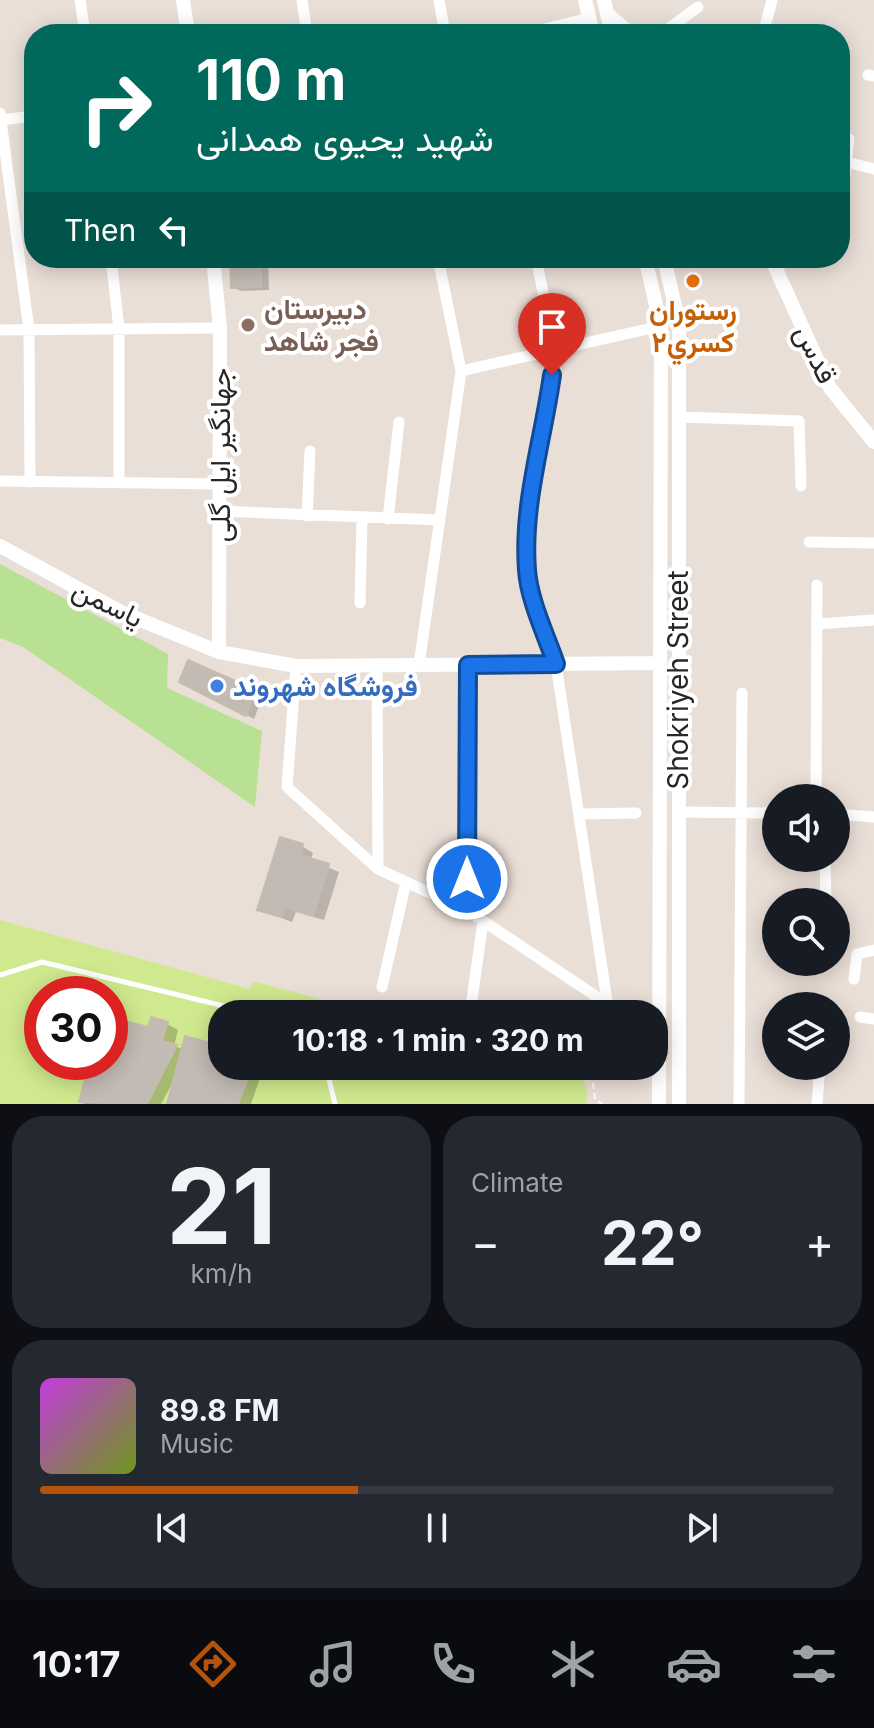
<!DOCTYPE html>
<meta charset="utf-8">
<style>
body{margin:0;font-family:Inter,Vazirmatn,sans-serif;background:#242831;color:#f1f3f6;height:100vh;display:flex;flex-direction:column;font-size:30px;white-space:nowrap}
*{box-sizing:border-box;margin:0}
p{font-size:26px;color:#9ea1a6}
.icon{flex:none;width:44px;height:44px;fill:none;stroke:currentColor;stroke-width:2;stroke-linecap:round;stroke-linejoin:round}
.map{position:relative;height:1104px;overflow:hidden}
.details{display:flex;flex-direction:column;gap:12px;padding:12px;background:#0d0f14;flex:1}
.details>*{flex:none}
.hud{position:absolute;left:24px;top:24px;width:826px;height:244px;border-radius:32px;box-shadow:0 4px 20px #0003;background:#00695c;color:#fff;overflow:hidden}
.fabs{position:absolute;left:762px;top:784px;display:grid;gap:16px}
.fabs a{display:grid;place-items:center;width:88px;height:88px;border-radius:50%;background:#171b24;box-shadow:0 4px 20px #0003;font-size:40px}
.speed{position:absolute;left:24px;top:976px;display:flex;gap:16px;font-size:40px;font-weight:700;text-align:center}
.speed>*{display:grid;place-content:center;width:104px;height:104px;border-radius:50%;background:#171b24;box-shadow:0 4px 20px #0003;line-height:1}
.speed .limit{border:12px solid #d22;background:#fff;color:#111}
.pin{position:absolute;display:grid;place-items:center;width:68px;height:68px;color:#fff;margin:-82px -34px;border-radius:50% 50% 50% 0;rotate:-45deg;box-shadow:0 0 8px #0007}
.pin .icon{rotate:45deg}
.me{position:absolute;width:88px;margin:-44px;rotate:0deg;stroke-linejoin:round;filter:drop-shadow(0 0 6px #0008)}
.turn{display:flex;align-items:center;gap:28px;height:168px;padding:0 40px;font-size:36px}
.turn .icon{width:104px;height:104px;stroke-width:2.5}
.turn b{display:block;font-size:56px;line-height:68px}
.then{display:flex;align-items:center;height:76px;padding:0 40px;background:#0003;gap:16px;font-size:30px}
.big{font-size:60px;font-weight:700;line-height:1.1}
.details .tile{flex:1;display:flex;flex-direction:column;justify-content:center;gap:12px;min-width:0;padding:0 28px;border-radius:32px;background:#242831}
.details .dial{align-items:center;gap:0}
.dial b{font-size:104px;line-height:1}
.song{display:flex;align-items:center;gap:24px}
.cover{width:96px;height:96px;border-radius:12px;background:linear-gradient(135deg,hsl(290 70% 55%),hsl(80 70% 35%))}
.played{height:8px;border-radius:4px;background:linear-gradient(90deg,#b45309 40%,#363941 40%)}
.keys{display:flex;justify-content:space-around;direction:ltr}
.heat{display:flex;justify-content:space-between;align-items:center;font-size:44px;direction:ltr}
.details .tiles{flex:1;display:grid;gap:12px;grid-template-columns:1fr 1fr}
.tile:last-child{grid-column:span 2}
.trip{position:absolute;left:208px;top:1000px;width:460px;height:80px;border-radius:32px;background:#171b24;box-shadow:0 4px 20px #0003;font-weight:700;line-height:80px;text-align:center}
.tabs{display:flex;height:128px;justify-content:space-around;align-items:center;background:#090b0e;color:#9ea1a6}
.tabs .icon{width:56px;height:56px}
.tabs .on{color:#b45309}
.tabs b{font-size:36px;color:#f1f3f6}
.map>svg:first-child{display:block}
.green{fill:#b9e193}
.pitch{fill:#d0e98e;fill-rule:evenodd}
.shadow{fill:#0003}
.building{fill:#c2bbb3;stroke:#c5bbb2;stroke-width:2}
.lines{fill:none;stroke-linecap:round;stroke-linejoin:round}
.path{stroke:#fff;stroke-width:2;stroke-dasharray:6 4;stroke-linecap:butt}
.lane{stroke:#fff;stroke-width:5}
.street{stroke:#fff;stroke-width:11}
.secondary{stroke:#fff;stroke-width:14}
.route-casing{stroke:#114b97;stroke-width:20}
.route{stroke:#1a73e8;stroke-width:14}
.food-dot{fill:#e8710a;stroke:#fff;stroke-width:3}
.education-dot{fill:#8d6e63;stroke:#fff;stroke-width:3}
.shop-dot{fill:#3f7fe0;stroke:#fff;stroke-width:3}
.labels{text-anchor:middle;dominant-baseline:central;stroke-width:8;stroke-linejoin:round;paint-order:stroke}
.education-label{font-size:28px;font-weight:bold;fill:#785e54;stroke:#fff;text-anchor:start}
.food-label{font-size:28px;font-weight:bold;fill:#c56008;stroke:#fff}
.street-label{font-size:28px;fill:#272727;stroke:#fff}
.shop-label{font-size:28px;font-weight:bold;fill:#366cbe;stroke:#fff;text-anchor:start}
</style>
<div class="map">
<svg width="874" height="1104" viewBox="0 0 874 1104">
<rect width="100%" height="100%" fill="#eadfd7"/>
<path class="green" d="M0,564l168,90 -1,34 95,43 -7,76 -232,-160 -23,-9z"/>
<path class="pitch" d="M0,920l250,69 3,-8 121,33h-152v52h342l16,4 8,25 -2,9h-586zM42,994h68v68h-68z"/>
<path class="shadow" d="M232,258h36l1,32 -28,1 -8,-4z
M189,663l74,33 -9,23 -65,-34z
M302,846l11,7 -2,7 28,12 -15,48 -28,-8 -4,10 -33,-13z
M110,1019l40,10 17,-5 11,6 -4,16 48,16v4h16l23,9 -10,29h-82l4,-22 -12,22h-77l-3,-3 10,-39h19z"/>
<path class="building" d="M230,258h31v29l-30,1z
M188,660l68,30 -10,26 -67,-34z
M280,837l23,7 -3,11 29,9 -16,52 -28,-9 -4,10 -24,-7z
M110,1017l38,10 3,-10 17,5 -6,19 15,4 -30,59 -68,-2 10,-40h21z
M185,1036l37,10v20l30,1 -14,37h-71z"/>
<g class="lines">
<path class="path" d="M600,1066l-8,10 3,23 7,5"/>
<path class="lane" d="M0,975l42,-13 215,52
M326,1066l9,38"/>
<path class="street" d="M80,0l5,34
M302,0l5,34
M439,0l6,34
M765,27l26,7
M523,34l67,-16
M661,34l37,-27
M763,34l9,-34
M868,75l6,1
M0,113l29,217 1,152
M1,120l33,-4
M846,162l28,7
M844,182l5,-43
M111,258l8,71v154
M536,258l19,92 -10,77 -17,72 -1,73 29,92 53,350
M0,330l220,-2
M461,371l200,-45
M679,417l120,4 2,65
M0,481l220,3
M220,511l220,9
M307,516l3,-65
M388,519l11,-97
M809,542l65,1
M360,603l2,-85
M817,624l57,-4
M377,665l1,204
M419,665l42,-294 -23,-113
M296,666l-9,121 91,82 89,41 142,95
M816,798l1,-213
M678,812l98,1
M579,814l57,-1
M836,814l38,3
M825,858l1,44
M467,910l1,-245
M854,979l3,-25 17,-4
M382,987l24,-105
M470,1014l13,-93
M860,1017l14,2
M641,1066l18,4
M739,1104l3,-411
M817,1104l3,-38"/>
<path class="secondary" d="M183,0l5,34
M585,0l8,34
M604,0l8,34
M607,14l24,20
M213,258l7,70 -1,324
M645,258l16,68 -2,778
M664,258l15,66v780
M771,258l59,130 44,54
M0,546l121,66 98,40 77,14 364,-3"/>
</g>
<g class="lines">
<g class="route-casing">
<path id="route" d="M467,879l1,-214 88,-1c-10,-29 -27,-64 -29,-94 -5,-66 16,-130 25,-195"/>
</g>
<use href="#route" class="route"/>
</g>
<circle class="food-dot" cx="693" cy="281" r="8"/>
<circle class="education-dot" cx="248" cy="325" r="8"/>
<circle class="shop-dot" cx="217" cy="686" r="8"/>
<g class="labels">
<g class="education-label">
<text x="264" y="309">دبیرستان<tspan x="264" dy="32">فجر شاهد</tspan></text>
</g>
<g class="food-label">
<text x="693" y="310">رستوران<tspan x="693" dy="32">کسري٢</tspan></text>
</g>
<g class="street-label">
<text transform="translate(816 354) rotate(64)">قدس</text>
<text transform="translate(220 455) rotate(-90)">جهانگیر ایل گلی</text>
<text transform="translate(108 603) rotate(26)">یاسمن</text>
<text transform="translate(678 680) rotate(-90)">Shokriyeh Street</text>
</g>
<g class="shop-label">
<text x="233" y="686">فروشگاه شهروند</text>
</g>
</g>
</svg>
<div class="fabs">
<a><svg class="icon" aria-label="sound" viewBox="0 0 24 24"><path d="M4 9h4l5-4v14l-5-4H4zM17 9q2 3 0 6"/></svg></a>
<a><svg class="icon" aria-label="search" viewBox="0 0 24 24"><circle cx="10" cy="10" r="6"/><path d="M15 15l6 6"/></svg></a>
<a><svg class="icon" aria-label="layers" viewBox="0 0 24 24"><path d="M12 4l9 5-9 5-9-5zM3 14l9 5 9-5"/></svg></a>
</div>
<div class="speed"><div class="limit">30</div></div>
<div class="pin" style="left:552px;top:375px;background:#d93025"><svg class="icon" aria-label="arrive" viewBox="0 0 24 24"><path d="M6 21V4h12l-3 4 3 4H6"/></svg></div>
<svg class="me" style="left:467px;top:879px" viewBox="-20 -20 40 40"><circle r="17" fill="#1a73e8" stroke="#fff" stroke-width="3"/><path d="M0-11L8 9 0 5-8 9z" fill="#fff"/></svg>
<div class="trip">10:18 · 1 min · 320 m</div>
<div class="hud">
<div class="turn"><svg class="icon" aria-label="right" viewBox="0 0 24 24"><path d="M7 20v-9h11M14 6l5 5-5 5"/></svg><div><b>110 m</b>شهید یحیوی همدانی</div></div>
<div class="then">Then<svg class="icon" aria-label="left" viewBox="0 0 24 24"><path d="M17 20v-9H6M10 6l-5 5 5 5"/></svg></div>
</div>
</div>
<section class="details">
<div class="tiles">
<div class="tile dial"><b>21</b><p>km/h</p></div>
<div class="tile"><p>Climate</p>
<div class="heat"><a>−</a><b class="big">22°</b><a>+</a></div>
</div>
<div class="tile">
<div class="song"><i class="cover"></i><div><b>89.8 FM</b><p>Music</p></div></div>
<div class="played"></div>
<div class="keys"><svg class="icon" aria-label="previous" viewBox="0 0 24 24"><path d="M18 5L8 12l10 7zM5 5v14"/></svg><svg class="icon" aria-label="pause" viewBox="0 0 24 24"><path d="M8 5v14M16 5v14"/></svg><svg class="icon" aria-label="next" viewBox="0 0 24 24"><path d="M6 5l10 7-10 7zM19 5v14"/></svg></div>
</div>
</div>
</section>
<nav class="tabs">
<b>10:17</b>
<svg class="icon on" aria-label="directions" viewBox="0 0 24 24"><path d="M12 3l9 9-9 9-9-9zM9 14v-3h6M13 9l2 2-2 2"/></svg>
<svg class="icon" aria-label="music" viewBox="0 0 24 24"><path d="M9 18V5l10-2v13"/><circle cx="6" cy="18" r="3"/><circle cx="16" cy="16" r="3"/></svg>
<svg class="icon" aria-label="phone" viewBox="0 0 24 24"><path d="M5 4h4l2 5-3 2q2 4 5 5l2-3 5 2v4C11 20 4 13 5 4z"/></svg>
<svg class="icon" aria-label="climate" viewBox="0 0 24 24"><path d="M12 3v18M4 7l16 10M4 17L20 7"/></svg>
<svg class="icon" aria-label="car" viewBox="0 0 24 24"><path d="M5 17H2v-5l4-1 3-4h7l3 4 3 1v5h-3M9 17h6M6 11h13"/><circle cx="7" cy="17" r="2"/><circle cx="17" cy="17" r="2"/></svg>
<svg class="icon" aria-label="filters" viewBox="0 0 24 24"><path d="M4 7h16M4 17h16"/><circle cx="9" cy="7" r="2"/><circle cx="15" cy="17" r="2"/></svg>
</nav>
